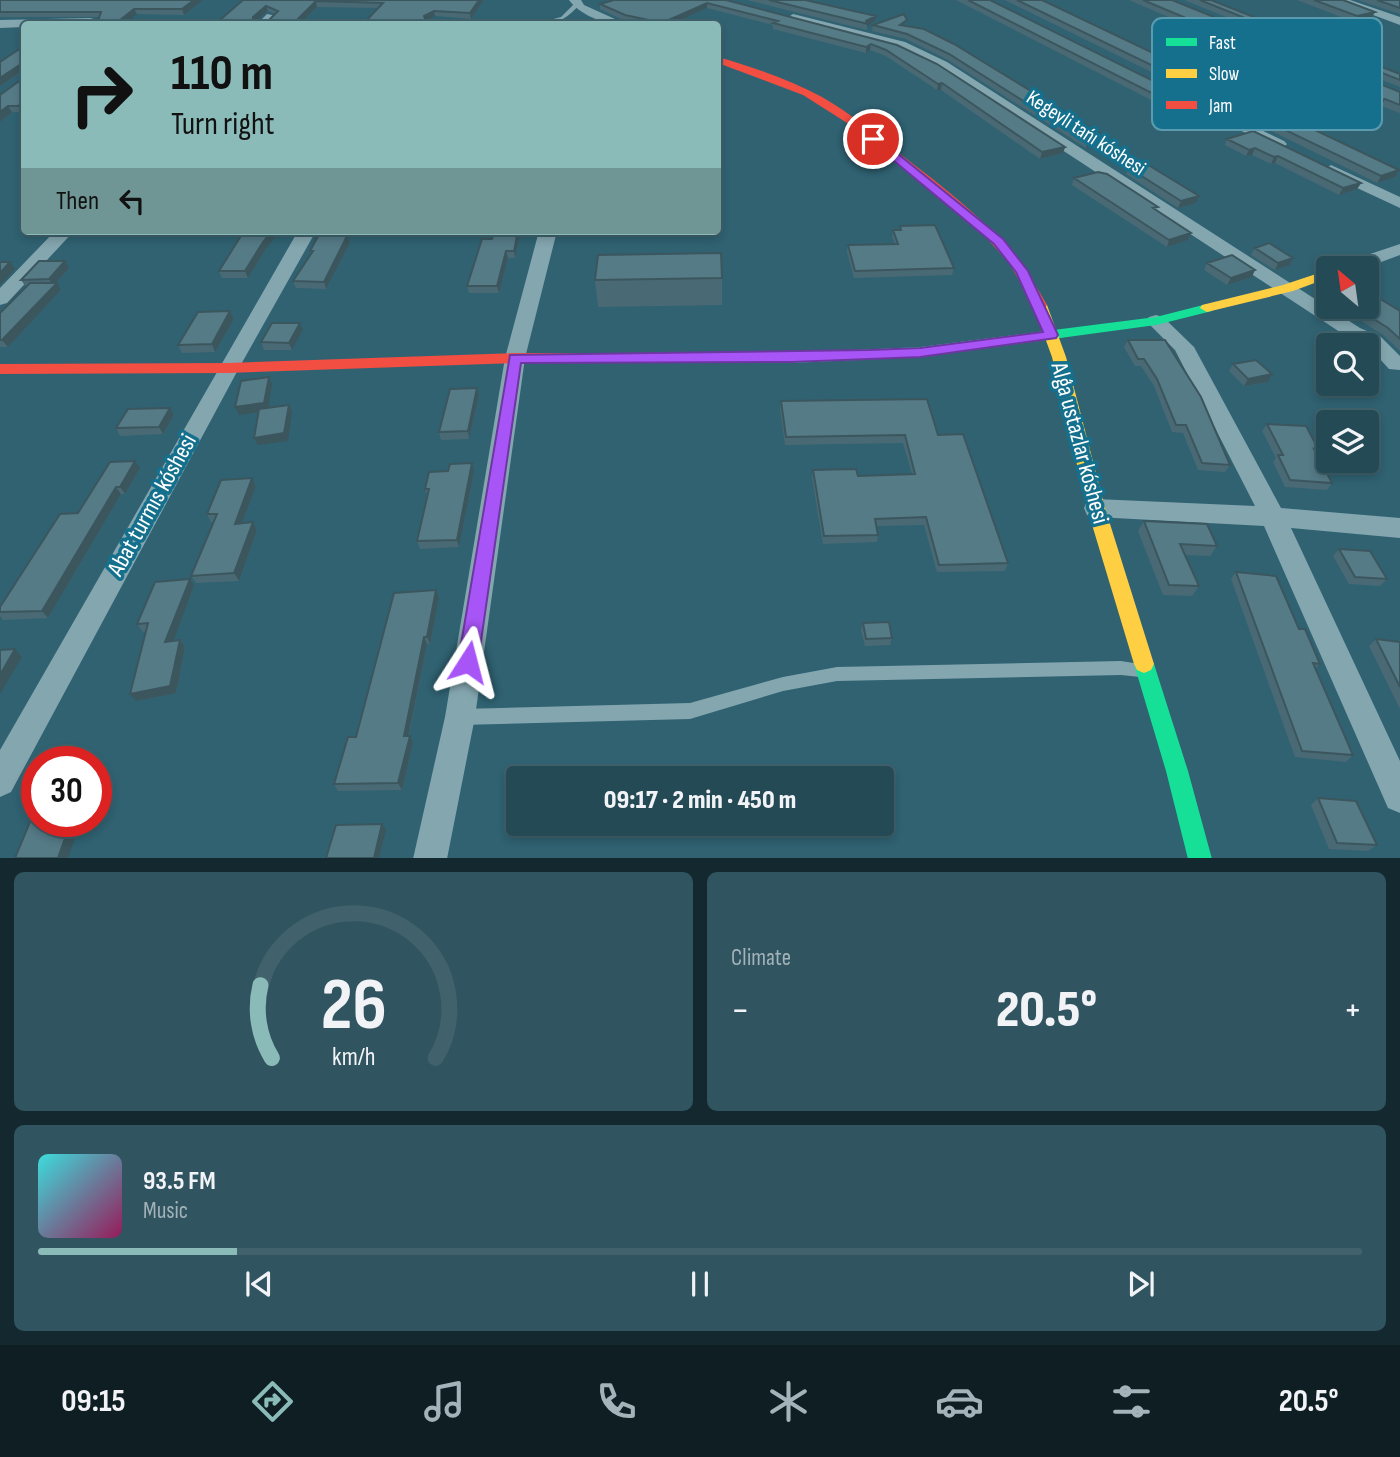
<!DOCTYPE html>
<meta charset="utf-8">
<style>
body{margin:0;font-family:"Sofia Sans Condensed",sans-serif;background:#305460;color:#f1f3f6;height:100vh;display:flex;flex-direction:column;font-size:26px;white-space:nowrap}
*{box-sizing:border-box;margin:0}
p{font-size:23px;color:#a3b3b9}
.icon{flex:none;width:38px;height:38px;fill:none;stroke:currentColor;stroke-width:2;stroke-linecap:round;stroke-linejoin:round}
.map{position:relative;height:858px;overflow:hidden}
.details{display:flex;flex-direction:column;gap:14px;padding:14px;background:#14292f;flex:1}
.details>*{flex:none}
.guide{position:absolute;left:21px;top:21px;width:700px;height:214px;border-radius:7px;box-shadow:0 4px 10px #0003,0 0 0 2px #41626c;background:#8bbbb9;color:#111;overflow:hidden}
.needle{width:46px;rotate:331deg}
.tools{position:absolute;left:1316px;top:256px;display:grid;gap:14px}
.tools a{display:grid;place-items:center;width:63px;height:63px;border-radius:7px;background:#244a56;box-shadow:0 4px 10px #0003,0 0 0 2px #41626c;font-size:35px}
.speed{position:absolute;left:21px;top:746px;display:flex;gap:14px;font-size:35px;font-weight:700;text-align:center}
.speed>*{display:grid;place-content:center;width:91px;height:91px;border-radius:50%;background:#244a56;box-shadow:0 4px 10px #0003,0 0 0 2px #41626c;line-height:1}
.speed .limit{border:10px solid #d22;background:#fff;color:#111}
.pin{position:absolute;display:grid;place-items:center;width:60px;height:60px;color:#fff;margin:-30px;border:4px solid #fff;border-radius:50%;box-shadow:0 2px 7px #0007}
.me{position:absolute;width:77px;margin:-38px;rotate:9deg;stroke-linejoin:round;filter:drop-shadow(0 0 5px #0008)}
.turn{display:flex;align-items:center;gap:24px;height:147px;padding:0 35px;font-size:32px}
.turn .icon{width:91px;height:91px;stroke-width:2.5}
.turn b{display:block;font-size:49px;line-height:60px}
.then{display:flex;align-items:center;height:66px;padding:0 35px;background:#0003;gap:14px;font-size:26px}
.big{font-size:52px;font-weight:800;line-height:1.1}
.details .tile{flex:1;display:flex;flex-direction:column;justify-content:center;gap:10px;min-width:0;padding:0 24px;border-radius:10px;background:#305460}
.details .dial{align-items:center;gap:0}
.dial svg{height:182px;overflow:visible;fill:none;stroke:#41626c;stroke-width:7;stroke-linecap:round;text-anchor:middle}
.dial text{fill:#f1f3f6;stroke:none}
.song{display:flex;align-items:center;gap:21px}
.cover{width:84px;height:84px;border-radius:10px;background:linear-gradient(135deg,hsl(180 70% 55%),hsl(330 70% 35%))}
.played{height:7px;border-radius:4px;background:linear-gradient(90deg,#8bbbb9 15%,#41626c 15%)}
.keys{display:flex;justify-content:space-around;direction:ltr}
.heat{display:flex;justify-content:space-between;align-items:center;font-size:38px;direction:ltr}
.details .tiles{flex:1;display:grid;gap:14px;grid-template-columns:1fr 1fr}
.tile:last-child{grid-column:span 2}
.trip{position:absolute;left:506px;top:766px;width:388px;height:70px;border-radius:7px;background:#244a56;box-shadow:0 4px 10px #0003,0 0 0 2px #41626c;font-weight:800;line-height:70px;text-align:center}
.menu{display:flex;height:112px;justify-content:space-around;align-items:center;background:#0e1e22;color:#a3b3b9}
.menu .icon{width:49px;height:49px}
.menu .current{color:#8bbbb9}
.menu b{font-size:32px;color:#f1f3f6}
.map>svg:first-child{display:block}
.lines{fill:none;stroke-linecap:round;stroke-linejoin:round}
.lane{fill:#84a6af;fill-rule:evenodd}
.street{fill:#84a6af;fill-rule:evenodd}
.fast{fill:#16e098;fill-rule:evenodd}
.slow{fill:#ffcf43;fill-rule:evenodd}
.jam{fill:#f24e42;fill-rule:evenodd}
.wall{fill:#496a74}
.shaded-wall{fill:#3c565e}
.building{fill:#557b87;stroke:#3c565e;stroke-width:2}
.route{fill:#a855f7;stroke:#6d37a1;stroke-width:2}
.labels{text-anchor:middle;dominant-baseline:central;stroke-width:7;stroke-linejoin:round;paint-order:stroke}
.far-street-label{font-size:21px;fill:#fff;stroke:#15708d}
.street-label{font-size:24px;fill:#fff;stroke:#15708d}
.key{fill:#15708d;stroke:#5b9baf;stroke-width:2}
.key-label{font-size:19px;fill:#fff}
</style>
<div class="map">
<svg width="1400" height="859" viewBox="0 0 1400 859">
<rect width="100%" height="100%" fill="#306272"/>
<g class="lines">
<path class="lane" d="M576,2l5,1c-14,16 -25,23 -47,21l27,-7z
M448,22h76l3,2h-82z
M1121,661l25,4 2,5 -2,5 -6,2 -19,-2 -284,6 -54,10 -93,28 -230,6 -6,-3 -2,-5 2,-5 6,-3 230,-6 93,-26 54,-10z"/>
<path class="street" d="M569,0h12l3,5 42,19c-19,2 -45,-8 -57,-24z
M1333,0h17l50,17v8z
M267,14l10,2 -8,8h-12z
M793,14l112,28 42,20 413,266 21,9 19,19v14l-11,-1 -22,-24 -21,-9 -409,-268 -40,-20 -108,-27 -2,-3z
M90,18l4,1v5h-70v3l-24,1v-8z
M1190,96l94,45 3,3 -3,3h-10l-89,-44 -2,-3z
M1331,165l69,32v11l-75,-35 -2,-3z
M55,231h19l-67,72 -7,2v-17z
M298,231h18l-77,137 -228,424 -11,5v-47z
M539,231h18l-32,127 -50,359 -28,142h-34l32,-142 60,-359z
M1400,244v11l-35,13h-27l2,-4z
M1156,315l7,2 31,30 87,161 119,10v20l-109,-10 109,233v52l-12,-5 -124,-282 -168,-9 -9,-2 -3,-7 3,-7 9,-2 159,7 -80,-156 -29,-29 3,-4z"/>
<path class="fast" d="M1207,304l5,1 2,3 -2,3 -56,14 -236,32 -128,6h-180l-7,-5 7,-5h180l128,-6 236,-30z
M1144,655l7,3 3,6 34,107 24,88h-24l-22,-88 -32,-107 3,-6z"/>
<path class="slow" d="M1328,270v8l-35,13 -86,21 -7,-4 2,-3 81,-20z
M1040,301l7,4 19,52 39,151 49,156 -3,6 -7,3 -7,-3 -3,-6 -47,-156 -35,-151 -19,-52z"/>
<path class="jam" d="M718,57c35,10 72,23 104,40 28,16 53,37 78,57 58,44 112,85 147,151l-2,3h-10l-26,-45 -35,-39 -119,-96 -52,-33 -85,-32z
M515,353h97l7,5 -7,5h-97l-287,10 -228,1v-10l228,-1z"/>
</g>
<path class="wall" d="M0,0h203l-19,15 -47,-1 -39,7 1,-4h-99z
M243,0h241l-13,19 -36,-3 -8,5h37l1,3h-102l15,-16 -61,-1 -17,17h-30l-1,-4 6,-6 -7,-3 -13,11v2h-33l-2,-4z
M726,0l171,45 168,102 -2,6 -23,6 -99,-69h-4l-51,-34 -16,-6 -4,3 -93,-24v-4l-66,-17 -35,16h-30l-17,-3 -25,-12v-5z
M747,0h58l70,21 -8,5v4z
M956,0h34l226,119 -20,4z
M1005,0h37l357,170 -4,7 -18,6 -132,-65 -1,-6 -7,2z
M1129,0h43l228,92v21l-19,-7 -4,1z
M1184,0h27l116,46 73,28v13z
M1297,0h46l32,12 -3,5 -18,5z
M1358,0h42v14z
M873,25l33,1 200,111 -3,7 -17,4 -138,-88 -42,-21 -34,-8z
M24,46l-2,66h-10l-12,10v-27l22,-16v-7l-22,14z
M1227,139l134,44 -4,6 -18,6 -64,-32 -4,1 -19,-9 -6,1 -21,-11z
M1129,168l67,35 -18,5 -52,-34z
M1074,178l82,33 35,22 -3,7 -21,7 -95,-62z
M900,226l54,42 -2,7 -98,3 -7,-26 1,-7 47,-1 -3,-7 1,-7h6z
M244,231h36l-14,18 -18,29h-26l-3,-7z
M321,231h30l-3,5 2,7 -24,46 -30,-1 -3,-7 18,-27 -1,-3z
M521,231l-6,27h-7l-9,35h-30l-2,-7 25,-47z
M1255,248l38,10 -3,7 -15,5 -24,-15z
M1207,263l45,14 -25,8 -23,-15z
M69,268l-13,15 5,7 -53,57h-8v-34l26,-26 -5,-7z
M722,278v27l-124,2 -3,-27z
M1328,283v17l-11,-7 4,-7z
M1338,306h29l33,5v40l-17,-16z
M230,311l4,8 -19,33 -33,1 -4,-8z
M303,330l-11,20h-28l-3,-8z
M1128,340h37l65,125 -5,7 -27,-2 -15,-37 -11,-1 -18,-46 -13,-20h-6l-11,-19z
M1233,364l35,18 -24,4 -15,-15z
M477,388l2,7 -10,44 -28,1 -2,-8z
M781,401l157,34 70,128 -3,8 -68,1 -13,-47 -48,1 2,9 -1,7 -54,2 -11,-66 1,-8 45,6 54,-2 -9,-31 -118,2 -5,-36z
M174,415l-11,19 -43,2 -4,-8z
M1267,424l52,26 -3,4 16,29 -5,7 -42,-3 -12,-25 3,-4 -14,-27z
M140,468l-15,26h-4l-73,124 -45,2 -3,-4v-9l78,-94z
M474,471l-15,76 -39,2 -3,-8 10,-47 -2,-5z
M252,478l4,8 -14,37 11,-1 4,8 -18,51 -43,2 -5,-7 23,-54h-3l-4,-8z
M1144,521l73,25 -7,10 -25,-1 14,31 -7,10 -29,-1 -25,-64z
M1339,549l48,30 -7,7 -31,-2 -16,-28z
M1236,572l63,57 21,35 -5,5 38,86 -7,7 -51,-5 -64,-178z
M194,586l-21,55 7,-1 5,7 -9,46 -40,8 10,-70 -3,1 -6,-8z
M436,590l3,8 -9,46h-3l-18,92 4,7 -11,47 -64,1 -4,-7 22,-47z
M863,623l29,15 -2,7 -25,1 -4,-16z
M1376,639l24,3v67l-31,-63z
M1318,798l59,47 -9,6 -39,-2 -18,-44z"/>
<path class="shaded-wall" d="M194,0h9l-19,15 -2,-6z
M479,0h5l-13,19 -1,-6z
M316,1l1,6 -17,17h-2l-1,-4z
M707,3v5l-35,16h-10v-1z
M266,6l2,5 -13,11v2l-2,-7z
M134,9l3,5 -12,10h-10z
M434,11l1,5 -10,6 -1,-6z
M1375,12l-3,5 -18,5 3,-6z
M876,16l-1,5 -8,5 -1,-5z
M871,44l-1,6 -4,3v-6z
M21,64l3,6 -24,16v-8z
M942,83l-1,7h-4l1,-6z
M1385,99l-4,7 -4,1 4,-7z
M24,101v9l-2,2 -4,-6z
M8,106l4,6 -12,10v-10z
M1246,106l-2,6 -7,2 3,-6z
M1218,113l-2,6 -20,4 3,-6z
M1106,137l-3,7 -17,4 2,-6z
M1065,147l-2,6 -23,6 2,-7z
M1255,148l-3,7 -6,1 3,-6z
M1278,156l-3,7 -4,1 3,-7z
M1399,170l-4,7 -18,6 4,-7z
M1361,183l-4,6 -18,6 4,-7z
M1199,196l-3,7 -18,5 3,-7z
M272,231h8l-14,18 -18,29 -3,-7 18,-29z
M345,231h6l-3,5 2,7 -24,46 -2,-7z
M518,231h3l-6,27 -1,-7z
M1191,233l-3,7 -21,7 2,-7z
M506,251l2,7 -9,35 -2,-7z
M1293,258l-3,7 -15,5 3,-7z
M65,261l4,7 -16,18 -4,-7z
M10,262l5,7 -15,16v-12z
M1255,270l-3,7 -25,8 4,-7z
M57,283l4,7 -53,57 -6,-7z
M230,311l4,8 -19,33 -3,-8z
M300,323l3,7 -11,20 -3,-7z
M1272,374l-4,8 -24,4 4,-7z
M269,377l3,7 -4,27 -29,4 -4,-8z
M477,388l2,7 -10,44 -1,-8z
M289,405l3,7 -4,29 -30,4 -4,-7z
M170,408l4,7 -11,19 -4,-7z
M135,461l5,7 -15,26 -5,-7z
M472,463l2,8 -15,76 -2,-7z
M252,478l4,8 -17,45 -4,-7z
M116,487l5,7 -73,124 -6,-7z
M253,522l4,8 -18,51 -5,-8z
M190,579l4,7 -24,64 -5,-8z
M436,590l3,8 -9,46 -3,-7z
M424,637l3,7 -20,99 -3,-7z
M180,640l5,7 -9,46 -40,8 -6,-7z
M15,649l7,8 -22,37v-19z
M410,736l3,7 -11,47 -4,-7z
M100,776l7,6 -10,24 -1,-22z
M71,821h10l-13,37h-10z
M382,824l4,6 -7,28h-5z"/>
<path class="building" d="M0,0h194l-12,9h-48l-19,15h-59l5,-3h37l3,-9h-101z
M243,0h236l-9,13 -36,-2 -10,5 2,5h38l-2,3h-99l20,-21 -67,-2 -19,19h-28l9,-9 -12,-5 -13,11v3h-33z
M614,0h112l171,45 40,19 128,83 -23,5 -100,-69 -4,1 -52,-34 -15,-6 -5,3 -93,-24 5,-2 -71,-18 -45,20 -37,-8 -25,-11z
M769,0h36l71,16 -10,5 2,3z
M968,0h22l228,113 -19,4z
M1017,0h25l357,170 -18,6 -133,-64 -2,-6 -6,2z
M1143,0h29l228,92v13l-15,-6 -4,1z
M1200,0h11l116,46 73,28v6z
M1314,0h29l32,12 -18,4z
M1377,0h23v8z
M904,14l3,6 -7,5 24,4 30,15 152,93 -18,5 -139,-88 -42,-20 -34,-9z
M24,46v55l-6,5h-10l-8,6v-17l22,-16 -1,-15 -21,14v-16z
M1253,131l108,52 -18,5 -65,-32 -4,1 -19,-9 -6,2 -22,-11z
M1145,163l54,33 -18,5 -52,-33z
M1098,172l9,2 51,33 -5,1 38,25 -22,7 -95,-62z
M935,225l19,43 -99,3 -7,-26 50,-1 -5,-14h8l-1,-4z
M244,231h28l-9,11 -18,29h-26z
M321,231h24l-3,5h5l-23,46 -31,-1 20,-30h-3z
M494,231h24l-4,20h-8l-9,35h-30l15,-47h10z
M1269,243l24,15 -15,5 -23,-15z
M721,253l1,25 -127,2 3,-25z
M1232,255l23,15 -24,8 -24,-15z
M39,261h26l-16,18 -28,1z
M0,262h10l-10,11z
M30,283h27l-55,57h-2v-27z
M1328,283v7l-7,-4z
M1367,291l33,20v28l-12,-11 -35,-22h14z
M230,311l-18,33 -34,1 20,-33z
M272,323h28l-11,20 -28,-1z
M1128,340h37l36,57 29,68 -28,-2 -16,-38h-10l-19,-46 -13,-20h-6z
M1256,360l16,14 -24,5 -15,-15z
M269,377l-5,26 -29,4 6,-26z
M477,388l-9,43 -29,1 11,-43z
M927,399l11,36 25,-1 45,129 -69,2 -13,-48 -51,2 3,16 -54,1 -11,-66 43,-1 2,7 57,-2 -10,-39 -119,2 -5,-36z
M289,405l-5,28 -30,5 5,-29z
M170,408l-11,19 -43,1 12,-19z
M1267,424l39,2 13,24 -5,-1 18,34 -42,-3 -12,-25h5z
M135,461l-15,26h-4l-74,124 -42,1v-5l60,-93 18,-1 32,-51z
M472,463l-15,77 -40,1 12,-52h-4l4,-17 19,-1 2,-7z
M252,478l-17,46 18,-2 -19,51 -43,3 26,-62h-10l14,-34z
M1144,521l63,3 10,22 -37,-2 19,42 -30,-1z
M1339,549l31,2 17,28 -32,-2z
M1236,572l40,4 23,53h6l15,35 -7,-1 40,92 -51,-4z
M190,579l-25,63 15,-2 -10,46 -40,8 18,-71 -11,1 18,-42z
M436,590l-9,47h-3l-20,99h6l-12,47 -64,1 14,-47h8l38,-144z
M889,622l3,16 -26,1 -3,-16z
M1376,639l24,3v45z
M15,649l-15,26v-25z
M96,776h4l-4,8z
M1318,798l38,3 21,44 -40,-2z
M37,805v16h34l-13,37h-43z
M382,824l-8,34h-48l10,-33z"/>
<path class="route" d="M870,137h7l126,102 25,32 30,64 -2,3 -136,19 -128,5 -271,1 -43,299 -3,6 -7,3 -7,-3 -3,-6 52,-307 359,-5 51,-2 123,-16 -27,-60 -22,-28 -124,-103z"/>
<g class="labels">
<g class="far-street-label">
<text transform="translate(1086 133) rotate(33)">Kegeyli tańı kóshesi</text>
</g>
<g class="street-label">
<text transform="translate(1080 443) rotate(75)">Alǵa ustazlar kóshesi</text>
<text transform="translate(152 505) rotate(-61)">Abat turmıs kóshesi</text>
</g>
</g>
<rect x="1152" y="18" width="230" height="112" rx="10" class="key"/>
<rect x="1166" y="38" width="31" height="8" fill="#16e098"/>
<rect x="1166" y="69" width="31" height="9" fill="#ffcf43"/>
<rect x="1166" y="101" width="31" height="8" fill="#f24e42"/>
<g class="key-label">
<text x="1209" y="49">Fast</text>
<text x="1209" y="80">Slow</text>
<text x="1209" y="112">Jam</text>
</g>
</svg>
<div class="tools">
<a><svg class="needle" viewBox="-14 -14 28 28"><path d="M0-13l5 13h-10z" fill="#e53935"/><path d="M0 13l5-13h-10z" fill="#a3b3b9"/></svg></a>
<a><svg class="icon" aria-label="search" viewBox="0 0 24 24"><circle cx="10" cy="10" r="6"/><path d="M15 15l6 6"/></svg></a>
<a><svg class="icon" aria-label="layers" viewBox="0 0 24 24"><path d="M12 4l9 5-9 5-9-5zM3 14l9 5 9-5"/></svg></a>
</div>
<div class="speed"><div class="limit">30</div></div>
<div class="pin" style="left:873px;top:139px;background:#d93025"><svg class="icon" aria-label="arrive" viewBox="0 0 24 24"><path d="M6 21V4h12l-3 4 3 4H6"/></svg></div>
<svg class="me" style="left:468px;top:662px" viewBox="-20 -20 40 40"><path d="M0-17L14 15 0 8-14 15z" fill="#a855f7" stroke="#fff" stroke-width="4"/></svg>
<div class="trip">09:17 · 2 min · 450 m</div>
<div class="guide">
<div class="turn"><svg class="icon" aria-label="right" viewBox="0 0 24 24"><path d="M7 20v-9h11M14 6l5 5-5 5"/></svg><div><b>110 m</b>Turn right</div></div>
<div class="then">Then<svg class="icon" aria-label="left" viewBox="0 0 24 24"><path d="M17 20v-9H6M10 6l-5 5 5 5"/></svg></div>
</div>
</div>
<section class="details">
<div class="tiles">
<div class="tile dial"><svg viewBox="0 0 100 80">
<path d="M14 69A42 42 0 1 1 86 69"/>
<path d="M14 69A42 42 0 0 1 9 37" stroke="#8bbbb9"/>
<text x="50" y="56" font-size="32" font-weight="700">26</text>
<text x="50" y="72" font-size="11">km/h</text>
</svg></div>
<div class="tile"><p>Climate</p>
<div class="heat"><a>−</a><b class="big">20.5°</b><a>+</a></div>
</div>
<div class="tile">
<div class="song"><i class="cover"></i><div><b>93.5 FM</b><p>Music</p></div></div>
<div class="played"></div>
<div class="keys"><svg class="icon" aria-label="previous" viewBox="0 0 24 24"><path d="M18 5L8 12l10 7zM5 5v14"/></svg><svg class="icon" aria-label="pause" viewBox="0 0 24 24"><path d="M8 5v14M16 5v14"/></svg><svg class="icon" aria-label="next" viewBox="0 0 24 24"><path d="M6 5l10 7-10 7zM19 5v14"/></svg></div>
</div>
</div>
</section>
<nav class="menu">
<b>09:15</b>
<svg class="icon current" aria-label="directions" viewBox="0 0 24 24"><path d="M12 3l9 9-9 9-9-9zM9 14v-3h6M13 9l2 2-2 2"/></svg>
<svg class="icon" aria-label="music" viewBox="0 0 24 24"><path d="M9 18V5l10-2v13"/><circle cx="6" cy="18" r="3"/><circle cx="16" cy="16" r="3"/></svg>
<svg class="icon" aria-label="phone" viewBox="0 0 24 24"><path d="M5 4h4l2 5-3 2q2 4 5 5l2-3 5 2v4C11 20 4 13 5 4z"/></svg>
<svg class="icon" aria-label="climate" viewBox="0 0 24 24"><path d="M12 3v18M4 7l16 10M4 17L20 7"/></svg>
<svg class="icon" aria-label="car" viewBox="0 0 24 24"><path d="M5 17H2v-5l4-1 3-4h7l3 4 3 1v5h-3M9 17h6M6 11h13"/><circle cx="7" cy="17" r="2"/><circle cx="17" cy="17" r="2"/></svg>
<svg class="icon" aria-label="filters" viewBox="0 0 24 24"><path d="M4 7h16M4 17h16"/><circle cx="9" cy="7" r="2"/><circle cx="15" cy="17" r="2"/></svg>
<b>20.5°</b>
</nav>
